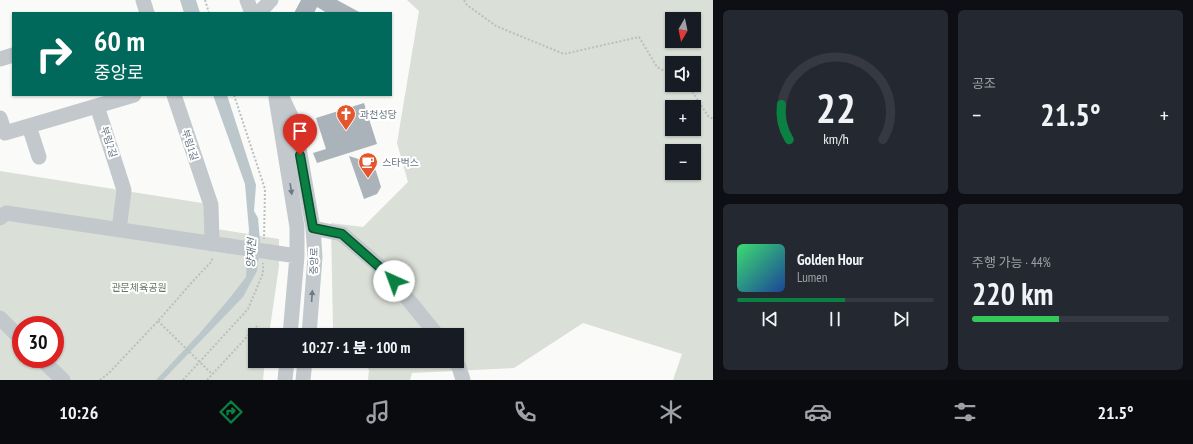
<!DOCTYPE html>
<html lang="ko">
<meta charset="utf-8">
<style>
body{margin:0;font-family:"PT Sans Narrow","Noto Sans KR",sans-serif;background:#242831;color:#f1f3f6;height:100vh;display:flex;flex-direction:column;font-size:15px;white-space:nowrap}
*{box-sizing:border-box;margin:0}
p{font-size:13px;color:#9ea1a6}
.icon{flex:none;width:22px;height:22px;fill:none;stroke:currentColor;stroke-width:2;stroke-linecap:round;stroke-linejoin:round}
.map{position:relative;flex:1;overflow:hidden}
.sheet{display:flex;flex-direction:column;gap:10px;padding:10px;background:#0d0f14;width:480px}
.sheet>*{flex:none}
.banner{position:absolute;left:12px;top:12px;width:380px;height:84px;border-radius:0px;box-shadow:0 1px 3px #0004;background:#00695c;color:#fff;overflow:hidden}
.needle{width:26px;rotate:189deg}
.buttons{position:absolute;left:665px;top:12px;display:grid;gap:8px}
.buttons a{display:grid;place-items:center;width:36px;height:36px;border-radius:0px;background:#171b24;box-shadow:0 1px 3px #0004;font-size:20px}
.speed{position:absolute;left:12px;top:316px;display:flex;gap:8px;font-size:20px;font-weight:700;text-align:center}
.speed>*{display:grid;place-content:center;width:52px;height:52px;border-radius:50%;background:#171b24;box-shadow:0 1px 3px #0004;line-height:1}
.speed .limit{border:6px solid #d22;background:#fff;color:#111}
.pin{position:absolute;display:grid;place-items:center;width:34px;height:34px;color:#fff;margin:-41px -17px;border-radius:50% 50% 50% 0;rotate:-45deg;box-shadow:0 0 4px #0007}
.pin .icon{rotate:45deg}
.me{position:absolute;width:44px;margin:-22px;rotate:317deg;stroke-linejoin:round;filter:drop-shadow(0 0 3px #0008)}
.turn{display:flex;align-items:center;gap:14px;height:84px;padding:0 16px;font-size:18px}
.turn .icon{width:52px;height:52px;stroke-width:2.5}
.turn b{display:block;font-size:28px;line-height:34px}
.big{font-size:30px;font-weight:800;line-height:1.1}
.sheet .card{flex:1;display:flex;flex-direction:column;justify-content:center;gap:6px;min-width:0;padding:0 14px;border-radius:6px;background:#242831}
.sheet .dial{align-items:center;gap:0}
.dial svg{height:104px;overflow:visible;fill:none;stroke:#363941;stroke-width:7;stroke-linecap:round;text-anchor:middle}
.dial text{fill:#f1f3f6;stroke:none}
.song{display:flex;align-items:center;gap:12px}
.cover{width:48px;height:48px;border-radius:6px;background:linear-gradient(135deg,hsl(140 70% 55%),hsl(220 70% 35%))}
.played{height:4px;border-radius:2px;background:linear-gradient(90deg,#0b8043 55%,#363941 55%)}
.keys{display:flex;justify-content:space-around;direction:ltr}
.heat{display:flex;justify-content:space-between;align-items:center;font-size:22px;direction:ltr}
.charge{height:6px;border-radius:3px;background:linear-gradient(90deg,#34c759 44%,#363941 0)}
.sheet .tiles{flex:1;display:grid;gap:10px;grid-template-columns:repeat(2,1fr)}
.trip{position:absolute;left:248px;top:328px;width:216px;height:40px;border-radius:0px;background:#171b24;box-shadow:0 1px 3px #0004;font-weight:800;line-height:40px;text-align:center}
.tabs{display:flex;height:64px;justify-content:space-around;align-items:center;background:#090b0e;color:#9ea1a6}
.tabs .icon{width:28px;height:28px}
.tabs .selected{color:#0b8043}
.tabs b{font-size:18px;color:#f1f3f6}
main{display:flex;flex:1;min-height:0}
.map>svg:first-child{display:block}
.green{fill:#dadfd7;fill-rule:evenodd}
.water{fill:#bbc7cb}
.building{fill:#aab3b9}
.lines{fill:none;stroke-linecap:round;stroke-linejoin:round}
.path{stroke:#bbbfc2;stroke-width:2;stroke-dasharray:2 2;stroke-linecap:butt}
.minor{stroke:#c3c8cc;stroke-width:15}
.minor-bridge{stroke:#c3c8cc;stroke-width:15}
.oneway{fill:#6a7a87}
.route-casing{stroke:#07532c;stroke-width:10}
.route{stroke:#0b8043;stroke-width:7}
.labels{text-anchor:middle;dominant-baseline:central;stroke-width:4;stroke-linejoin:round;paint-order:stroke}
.poi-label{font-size:10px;fill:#657683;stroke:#fff;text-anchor:start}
.street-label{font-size:10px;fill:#657683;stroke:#fff}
.park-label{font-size:10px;fill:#687a64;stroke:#fff}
.water-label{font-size:11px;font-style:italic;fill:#60757c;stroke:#fff}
</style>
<main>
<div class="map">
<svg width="713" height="380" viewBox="0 0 713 380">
<rect width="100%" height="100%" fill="#fafaf8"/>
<path class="green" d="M407,0h306v380h-40l9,-26 -99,-31 -69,45 -102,5 -2,7h-42l1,-10 -8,-9h96v-26h-119l-5,-5 -2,-107 32,4 45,-45 -11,-39 22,-132zM672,19h22v22h-22zM672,63h22v22h-22zM672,107h22v22h-22zM672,151h22v22h-22z
M0,171l208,33 2,24 69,11v27l-10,69h-14v26h10l-2,19h-263zM21,325h34v34h-34z"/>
<path class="water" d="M180,0h16l4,13h-16z
M213,95h14l29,90 -2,26 4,7 2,23 -3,30 -14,26 -80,83h-7l43,-46 30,-35 17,-22 3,-47 -4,-46z"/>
<path class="building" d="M301,0h36l24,13h-34l-10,-6 -3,6h-20z
M364,103l13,41 -60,19 -4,-10 13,-4 -10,-31z
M349,156l22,7 5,8 5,16 -4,7 -13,5z"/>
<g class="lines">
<path class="path" d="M205,0l4,13
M464,0l3,5 29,21 68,28 75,-17 18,30 15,8
M688,85l20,31 5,3
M234,95l31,94 -1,50
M158,321l54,53
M100,380l9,-7 49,-52 35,-40 19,-20v-4
M183,380l65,-71 15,-36v-10
M207,380l50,-54"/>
<path class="minor" d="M143,0l4,13
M247,0l5,13
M259,13l12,-13
M0,59l13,-4
M174,95l37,110 1,39
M281,95l14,30 18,103 2,29 -6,78
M276,98l21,129v29l-7,79
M97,106l27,84 -5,40
M0,118l5,15 129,-38
M29,126l10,31
M0,218l6,-5 223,33
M313,228l29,6 43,37 52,64
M270,252l27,4
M0,318l21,21
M41,359l22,21
M455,361l4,6 4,13
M285,380l2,-19
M303,380l2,-19"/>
<path class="minor-bridge" d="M229,246l41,6"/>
</g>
<defs><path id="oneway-solid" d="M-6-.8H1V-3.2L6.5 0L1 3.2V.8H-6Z"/></defs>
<g class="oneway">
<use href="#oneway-solid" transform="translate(291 189) rotate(81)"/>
<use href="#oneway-solid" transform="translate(312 296) rotate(-86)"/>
</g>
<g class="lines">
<g class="route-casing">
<path id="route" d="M300,155l13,73 29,6 42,37 10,10"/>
</g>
<use href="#route" class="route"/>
</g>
<defs>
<g id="church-pin" transform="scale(1)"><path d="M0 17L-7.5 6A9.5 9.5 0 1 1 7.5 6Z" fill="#e4572e" stroke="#fff"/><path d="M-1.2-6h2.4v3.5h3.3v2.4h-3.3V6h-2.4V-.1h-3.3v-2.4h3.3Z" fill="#fff"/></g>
<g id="cafe-pin" transform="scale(1)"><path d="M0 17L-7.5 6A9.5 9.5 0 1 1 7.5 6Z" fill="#e4572e" stroke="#fff"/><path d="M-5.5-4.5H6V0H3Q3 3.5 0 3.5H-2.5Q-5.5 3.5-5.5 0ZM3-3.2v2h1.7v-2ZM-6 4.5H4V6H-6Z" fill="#fff"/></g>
</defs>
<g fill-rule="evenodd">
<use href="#church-pin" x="346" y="114"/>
<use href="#cafe-pin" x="368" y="162"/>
</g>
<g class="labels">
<g class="poi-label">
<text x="360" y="114">과천성당</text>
<text x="382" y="162">스타벅스</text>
</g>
<g class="street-label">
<text transform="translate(109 142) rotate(72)">부림2길</text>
<text transform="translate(190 145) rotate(72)">부림1길</text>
<text transform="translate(314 261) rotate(-89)">중앙로</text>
</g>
<g class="park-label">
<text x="139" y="287">관문체육공원</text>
</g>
<g class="water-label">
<text transform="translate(251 253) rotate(-87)">양재천</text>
</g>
</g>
</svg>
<div class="buttons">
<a><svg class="needle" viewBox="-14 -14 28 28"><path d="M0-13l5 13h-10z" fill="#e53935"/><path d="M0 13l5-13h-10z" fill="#9ea1a6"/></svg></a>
<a><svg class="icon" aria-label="sound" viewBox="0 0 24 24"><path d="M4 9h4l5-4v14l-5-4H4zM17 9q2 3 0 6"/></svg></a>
<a>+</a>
<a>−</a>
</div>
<div class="speed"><div class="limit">30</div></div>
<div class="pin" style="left:300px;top:155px;background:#d93025"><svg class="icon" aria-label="arrive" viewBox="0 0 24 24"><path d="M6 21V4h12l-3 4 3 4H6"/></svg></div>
<svg class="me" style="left:394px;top:281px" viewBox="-20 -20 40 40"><circle r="19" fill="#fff"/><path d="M0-13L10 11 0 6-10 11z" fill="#0b8043"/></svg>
<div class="trip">10:27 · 1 분 · 100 m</div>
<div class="banner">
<div class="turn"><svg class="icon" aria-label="right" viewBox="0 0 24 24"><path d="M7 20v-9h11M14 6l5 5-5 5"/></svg><div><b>60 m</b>중앙로</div></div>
</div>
</div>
<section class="sheet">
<div class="tiles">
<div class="card dial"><svg viewBox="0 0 100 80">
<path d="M14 69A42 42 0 1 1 86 69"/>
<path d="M14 69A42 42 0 0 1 8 42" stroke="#0b8043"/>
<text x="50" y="56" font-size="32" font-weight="700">22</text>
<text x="50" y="72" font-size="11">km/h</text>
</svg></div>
<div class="card"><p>공조</p>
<div class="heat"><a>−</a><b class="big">21.5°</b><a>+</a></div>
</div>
<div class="card">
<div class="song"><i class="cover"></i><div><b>Golden Hour</b><p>Lumen</p></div></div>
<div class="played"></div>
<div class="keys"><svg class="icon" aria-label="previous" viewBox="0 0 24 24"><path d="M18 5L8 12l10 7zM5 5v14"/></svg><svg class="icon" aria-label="pause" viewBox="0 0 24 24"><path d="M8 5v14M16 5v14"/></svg><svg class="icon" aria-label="next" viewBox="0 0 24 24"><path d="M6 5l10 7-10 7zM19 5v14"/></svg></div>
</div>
<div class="card"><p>주행 가능 · 44%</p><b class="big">220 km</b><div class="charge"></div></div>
</div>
</section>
</main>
<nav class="tabs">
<b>10:26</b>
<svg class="icon selected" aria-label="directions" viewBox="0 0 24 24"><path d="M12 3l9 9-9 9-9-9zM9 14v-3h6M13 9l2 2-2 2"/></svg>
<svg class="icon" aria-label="music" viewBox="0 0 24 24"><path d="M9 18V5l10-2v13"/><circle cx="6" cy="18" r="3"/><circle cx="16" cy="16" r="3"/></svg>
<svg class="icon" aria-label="phone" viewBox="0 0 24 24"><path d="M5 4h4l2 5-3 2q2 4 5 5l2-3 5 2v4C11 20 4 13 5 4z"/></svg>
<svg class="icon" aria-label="climate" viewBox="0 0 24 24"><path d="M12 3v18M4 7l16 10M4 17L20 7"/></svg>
<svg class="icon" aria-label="car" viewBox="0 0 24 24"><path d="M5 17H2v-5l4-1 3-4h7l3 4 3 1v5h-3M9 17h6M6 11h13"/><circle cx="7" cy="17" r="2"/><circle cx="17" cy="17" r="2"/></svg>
<svg class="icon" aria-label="filters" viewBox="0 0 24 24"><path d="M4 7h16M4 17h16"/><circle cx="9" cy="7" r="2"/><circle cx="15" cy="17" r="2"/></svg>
<b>21.5°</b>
</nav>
